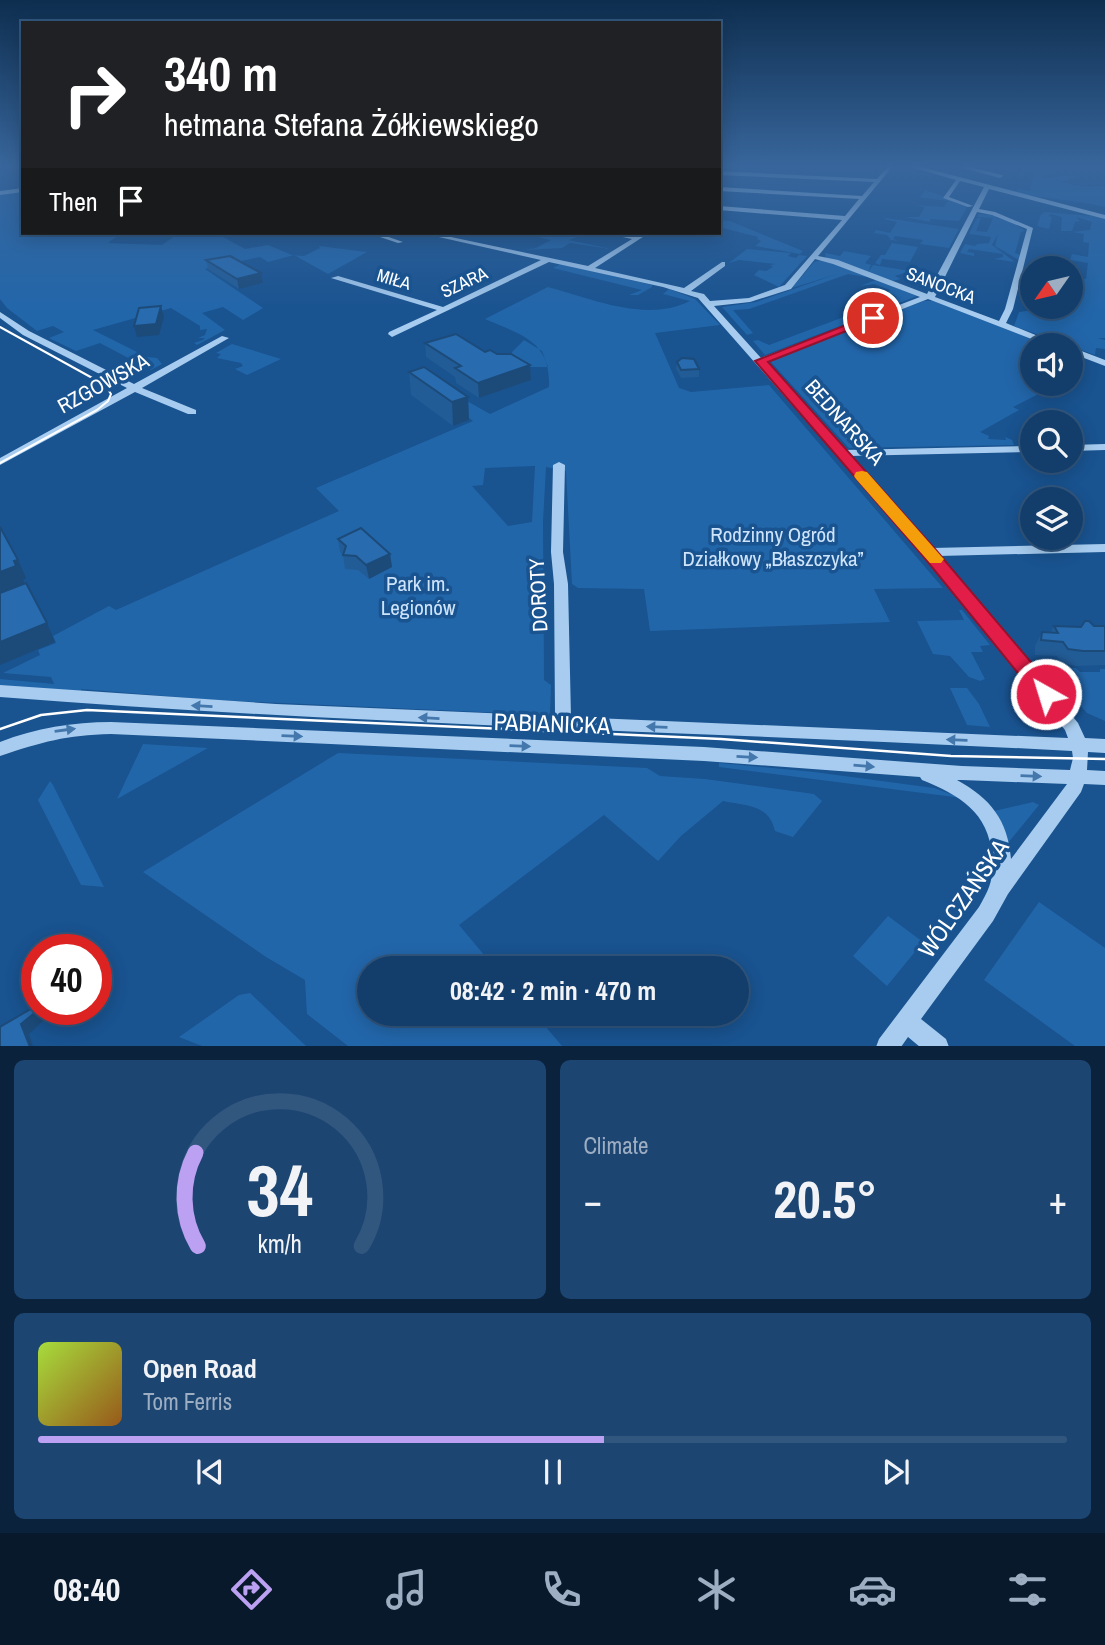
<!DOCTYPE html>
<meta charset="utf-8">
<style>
body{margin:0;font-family:"Archivo Narrow",sans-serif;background:#1c4572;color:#f1f3f6;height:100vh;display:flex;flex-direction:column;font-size:26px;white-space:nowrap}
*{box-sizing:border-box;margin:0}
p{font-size:23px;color:#9daec2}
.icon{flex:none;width:38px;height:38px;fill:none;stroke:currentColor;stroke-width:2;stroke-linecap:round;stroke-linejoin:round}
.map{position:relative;height:1046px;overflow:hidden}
.panel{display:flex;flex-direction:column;gap:14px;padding:14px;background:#0a223b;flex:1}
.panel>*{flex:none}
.guide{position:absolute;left:21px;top:21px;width:700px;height:214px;border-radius:0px;box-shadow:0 4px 18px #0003,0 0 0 2px #32577f;background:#202124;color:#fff;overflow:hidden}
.needle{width:46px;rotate:236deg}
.tools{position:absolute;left:1020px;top:256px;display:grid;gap:14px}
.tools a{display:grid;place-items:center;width:63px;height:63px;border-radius:50%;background:#133e6c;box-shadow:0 4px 18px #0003,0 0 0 2px #32577f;font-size:35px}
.speed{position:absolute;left:21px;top:934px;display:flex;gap:14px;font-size:35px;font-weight:700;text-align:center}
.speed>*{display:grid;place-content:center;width:91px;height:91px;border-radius:50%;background:#133e6c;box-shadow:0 4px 18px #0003,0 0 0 2px #32577f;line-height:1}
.speed .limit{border:10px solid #d22;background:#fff;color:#111}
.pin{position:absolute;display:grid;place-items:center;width:60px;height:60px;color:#fff;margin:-30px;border:4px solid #fff;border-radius:50%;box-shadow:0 2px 7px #0007}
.me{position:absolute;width:77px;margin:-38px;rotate:321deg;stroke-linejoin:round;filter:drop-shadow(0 0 5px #0008)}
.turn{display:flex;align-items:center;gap:24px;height:147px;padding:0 28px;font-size:32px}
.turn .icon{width:91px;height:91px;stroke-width:2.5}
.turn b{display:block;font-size:49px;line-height:60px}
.then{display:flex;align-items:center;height:66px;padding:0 28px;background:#0003;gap:14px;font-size:26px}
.big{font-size:52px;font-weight:700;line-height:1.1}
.panel .tile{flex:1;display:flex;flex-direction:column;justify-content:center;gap:10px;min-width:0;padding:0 24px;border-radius:10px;background:#1c4572}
.panel .dial{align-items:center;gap:0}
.dial svg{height:182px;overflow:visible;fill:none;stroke:#32577f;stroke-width:7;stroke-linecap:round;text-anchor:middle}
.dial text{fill:#f1f3f6;stroke:none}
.song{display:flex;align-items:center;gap:21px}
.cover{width:84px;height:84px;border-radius:10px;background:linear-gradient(135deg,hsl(80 70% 55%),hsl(30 70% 35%))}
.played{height:7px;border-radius:4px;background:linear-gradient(90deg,#bca0f2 55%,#32577f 55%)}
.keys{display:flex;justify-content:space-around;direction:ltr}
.heat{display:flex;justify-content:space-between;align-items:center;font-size:38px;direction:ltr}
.panel .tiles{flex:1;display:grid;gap:14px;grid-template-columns:1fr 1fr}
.tile:last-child{grid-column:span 2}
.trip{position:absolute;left:357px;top:956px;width:392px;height:70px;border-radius:35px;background:#133e6c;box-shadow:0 4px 18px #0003,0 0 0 2px #32577f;font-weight:700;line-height:70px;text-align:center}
.tabs{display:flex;height:112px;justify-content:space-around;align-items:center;background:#08192b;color:#9daec2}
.tabs .icon{width:49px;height:49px}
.tabs .current{color:#bca0f2}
.tabs b{font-size:32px;color:#f1f3f6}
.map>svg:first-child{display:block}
.green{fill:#26a;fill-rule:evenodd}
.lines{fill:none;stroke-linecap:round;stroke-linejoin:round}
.minor{fill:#a7ccef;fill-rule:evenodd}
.tram-far1{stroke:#fff;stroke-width:2}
.tram{stroke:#fff;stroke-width:2.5}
.wall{fill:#225c96}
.shaded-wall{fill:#1c4b7a}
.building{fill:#286baf;stroke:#1c4b7a;stroke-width:2}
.oneway{fill:#4477ac}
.route{fill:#e11d48;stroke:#92132f;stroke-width:2}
.slow{fill:#f59e0b}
.labels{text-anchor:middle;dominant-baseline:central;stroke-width:7;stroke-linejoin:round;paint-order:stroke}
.far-street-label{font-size:18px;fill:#fff;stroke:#195390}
.street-label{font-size:21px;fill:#fff;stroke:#195390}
.park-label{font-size:21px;fill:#cee4fb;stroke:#195390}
.near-street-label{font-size:24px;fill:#fff;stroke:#195390}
</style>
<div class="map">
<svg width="1105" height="1047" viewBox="0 0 1105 1047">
<rect width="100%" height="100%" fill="#195390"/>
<path class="green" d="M1033,166l34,8 -11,-2 -15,5c12,3 25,-5 36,0l-16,5 23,5 21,-1v21c-31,-8 -60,-7 -90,-15l3,-3 12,2 5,-23 -9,-1 -4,11 -3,-1 3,-10z
M913,188c20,2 36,12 55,18l-9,15 -29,-2v3l-25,-5h14l6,-10 -12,-2 31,2 4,-6 -40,-5 12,1 5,-7z
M23,191v42h98l-13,10 54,2 17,-12h37l29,16 23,-4 24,10 12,1 16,-8 -1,-2 48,6 -39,22 -34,-19 -26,7 -8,-5 -55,12 58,39 -20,12 -20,-13 -21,6 23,17 -28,15 -3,-2 9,-3 2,-2h-7l7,-3 2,-6 -7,1v-4l-29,-18 -78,22 54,27 10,1 5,6 -11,6 -51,-27 -24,8 -27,-13 15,-6 -11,-6 -16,5 -30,-23 -7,-9v-105z
M1046,204l59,14v120h-7l7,2v9l-9,-1 -1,7 -81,-29 5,-14 15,-2 2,-4h6l18,11 -15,-11h26v-16l13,3 1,-6h-6l1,-9 6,1 2,-16 -18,-3 2,-6 16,3 1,-14 -6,-1 1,-8 -12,-2 18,-2 2,-8 -16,-5 4,4 -5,1 -3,9h-11l1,-14 -11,-3 -3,2 4,1 -3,12 -12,-3 4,-12 3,-1 -2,-5 2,4 48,4z
M979,212l17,4v2l15,3 14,10 -4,1 -6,21 6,2 -2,5 -24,-14 3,-12 -6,11 23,17 -21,-3 9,-2v-3l-34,-5 -2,3 7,1v3l-14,-3 5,-9 10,2 2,-2 12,-1 2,-6 -22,-3 8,-16h4l-5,13 11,1 6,-14 -16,-1 1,-3 12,1z
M886,218l73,11 -10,19 -29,-4 3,-4 -28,-4 -2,3 6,2 -8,-1 -4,-5 -13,-2 2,-3 14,3 7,-11 -13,-3z
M719,220l11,1 73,30 -3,3 -45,-8 6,-5 -4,-2 1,-2 -39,-10z
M541,233h47l-19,7 42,9 -41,-6 -8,5 -38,2 12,-2 15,-8 -17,-4z
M892,243l26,4 -8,15 -28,-3 -2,6 -5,-2 6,-8h4z
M747,249l44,4 -3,3 8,2 3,-3 8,1 -28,31 -25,-12 5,-5 7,1 7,-4 -3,-2 6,-1 -37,-4 -10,3z
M844,251l27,5 -6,7 6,2 -3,7 5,-7 62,10 -1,2 -30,-4 -9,3 6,3 -9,2 -66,-23 -1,-5 15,3z
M822,260l51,18 -25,-4 -99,35 -16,1 20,23 -6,2 -25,-28 34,-5 81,-28 -45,14 22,-26z
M561,264l91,21v2l-14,8h-9l13,-5 -89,-22z
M876,280l41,16 -152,59 -12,-14 5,-1 11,5 128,-48 -9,-5 2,-2 -16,-6 -14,2z
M548,287c45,12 98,36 142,14l-27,-7 6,-5 26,10 25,26 -65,8 24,55 12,4 78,-7 174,203 -69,1 16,33 -240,9 -6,-42 -66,-1 -6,-4 -6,-113 -20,-4 -3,55 1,158 7,5 -1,30 -336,-15 -133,-11v4l-81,-5v-9l54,5 -3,-7 -48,-4 37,-18 -2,-5 18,-7 -3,-7 56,-30 7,4 223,-99 -23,-23 157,-67 -21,-16 15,-4 23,13 59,-27c2,-46 -27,-52 -64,-68zM535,466l-3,56 -24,4 -36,-40 11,-1 2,-17z
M924,301h9l114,43 -15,1v38h28l-47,24 6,3 -39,22 9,4 -1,3 18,1 -1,-3 7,3 2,5 -165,3 -78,-86 -1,-2z
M524,340l18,11 6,16h-46l11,-10 -1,-5z
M232,344l49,15 -34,16 -12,-6 8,-3 -2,-3 -24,-5 4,-4 -5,-1z
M959,610h3l28,35 -10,1 3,6h-12l14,27 -5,2 -11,-4 -19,-21 -17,-2 -16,-33 47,-1z
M1048,668h28l4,4h20v-3h5v52l-18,-8z
M950,688h17l12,16 11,23 -23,-2z
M143,744l65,4 -91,51z
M338,753l309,15 13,8 45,3 109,15 8,7 -29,36 -18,-6c-6,-27 -29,-25 -52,-30l-42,35 -23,25 -54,-46 -145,110 36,43h-126v45h165l28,33h-214l-41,-32 -2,-34 -39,-23 -123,-85z
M719,763l95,9 120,16 28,10 -243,-31z
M50,781l3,4 51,102 -23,-2 -43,-85z
M1033,802l6,3 -31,38 -14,-32z
M1039,902l66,46v98h-30l-91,-66z
M888,916l35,26 -36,44 -34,-30z
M250,993l56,53h-104l-23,-9 60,-42z"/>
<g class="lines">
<path class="minor" d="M888,166h5l-75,90 20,4 89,34 57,-107 -24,-6 -11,16 24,9 -5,1 -25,-9 13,-18 -49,-14h10l188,49v4l-116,-30 -10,20 16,3 38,16 -20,81 -7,14 54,22h-13l-119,-46 -163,64 79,87 188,-4v6l-182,4 82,92 173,-4v8l-166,4 139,167 7,15 20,1v14l-17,-1 -1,18 18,1v14l-21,-1 -3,8 -73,102 -15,27 -72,98 25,20 3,8h-29l-12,-10 -7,10h-25l3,-8 100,-132c11,-19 15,-29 13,-51 -3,-44 -33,-61 -70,-76l-2,-3 -216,-16 -593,-27c-45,1 -69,8 -111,22v-14c36,-14 73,-20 111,-20l593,25 258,19 108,4 3,-12 -1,-7c-358,-19 -715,-26 -1072,-54v-12l276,19 279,12 -1,-132 -3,-32 2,-87 6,-3 6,3 -2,87 5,32 3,133 497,21 -3,-8 -141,-175 -226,-257 -35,-11 -114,-25 -157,75 -4,-3 1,-2 48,-22 -106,-32 7,-2 105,31 98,-47 -120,-27h11l156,33 44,-27 -28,-6 33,3 5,-3h7l-54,35 89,20 38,-26h3v4l-34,25 13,3 6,7 39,-3 36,-13 57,-65 -123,-10v-4l126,10 14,-17 -140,-8v-4l143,9 12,-14 -155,-7v-4l158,8zM977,212l15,3 35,14 -22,80 -6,12 -64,-24zM815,259l18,5 87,33 -159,61 -47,-52 36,-4 41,-13zM957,780h5l105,4 -56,75c-3,-39 -21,-61 -54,-79z
M966,166l36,9 1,1 -3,2 -41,-11z
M23,188v4l-23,3v-4z
M368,233h9l26,9 -5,1z
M0,312l29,19 105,53 88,-48 7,2 -87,50 54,22v4h-8l-53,-22 -135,73v-7l127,-70 -104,-53 -23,-17z
M1071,347l34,13v6l-34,-13z
M1105,444v6l-34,1v-6z"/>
<path class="tram-far1" d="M0,327l105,58 6,9 -3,7 -11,9 -97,53"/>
<path class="tram" d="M0,729l41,-14 46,-5 634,29 230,17 154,3"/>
</g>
<path class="wall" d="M206,260l57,23 -24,6 -31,-20z
M425,343l60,9 45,13 1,15 -52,18 -23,-15 -1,-6 -29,-20z
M677,362l22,7v8l-18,1 -5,-9z
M409,372l59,25 1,23 -16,6 -42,-31z
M338,539l52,15 2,13 -23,12 -11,-9 -13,-1 -2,-14 -3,-3z
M1054,626h51v39l-29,1 -15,-3 -4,-7 -22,-1v-9l7,-14h9z"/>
<path class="shaded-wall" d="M261,273l2,10 -24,6 -2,-10z
M161,306l3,11 -5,18 -22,2 -3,-11z
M530,365l1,15 -52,18 -1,-15z
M468,397l1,23 -16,6 -1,-24z
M390,554l2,13 -23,12 -3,-14z
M18,560l8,18 -3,2 -9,-19z
M16,566l9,18 -25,10v-22z
M47,623l8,19 -55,23v-23z
M37,1011l7,9 -15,14 4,13h-3l-9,-23z"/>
<path class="building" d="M230,256l31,17 -24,6 -31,-19z
M161,306l-5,18 -22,2 5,-18z
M456,334l29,18 5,-2 7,4h14l19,11 -52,18 -23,-15 6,-2 -36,-23z
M682,358l12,1 5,10 -18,1 -4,-8z
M424,367l44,30 -16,5 -43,-30z
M0,527l18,33 -4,1 2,5 -16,6z
M361,528l29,26 -24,11 -10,-9 -13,-1 3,-9 -8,-7z
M26,583l21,40 -47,19v-49z
M1085,621h4l5,5h11v25h-22l-15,-2 -5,-7 -22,-2 1,-8 16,1 -4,-7 27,1z
M34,1007l3,4 -16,13 9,23h-30v-20z"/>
<defs><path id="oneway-solid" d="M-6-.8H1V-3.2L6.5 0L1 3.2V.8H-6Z" transform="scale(1.75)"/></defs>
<g class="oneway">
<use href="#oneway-solid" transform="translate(202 706) rotate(-177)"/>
<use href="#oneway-solid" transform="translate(429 718) rotate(-177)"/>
<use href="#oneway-solid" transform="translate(657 727) rotate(-178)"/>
<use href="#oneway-solid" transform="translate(65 730) rotate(-8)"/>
<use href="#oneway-solid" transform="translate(292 736) rotate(2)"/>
<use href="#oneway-solid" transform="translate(957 740) rotate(-178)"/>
<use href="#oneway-solid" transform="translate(520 746) rotate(2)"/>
<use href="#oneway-solid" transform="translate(747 757) rotate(3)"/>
<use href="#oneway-solid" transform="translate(864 766) rotate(5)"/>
<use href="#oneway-solid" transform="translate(1031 776) rotate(2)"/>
</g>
<linearGradient id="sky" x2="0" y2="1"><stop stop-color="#0e2e4f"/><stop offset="0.53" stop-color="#38669c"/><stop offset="1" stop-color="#38669c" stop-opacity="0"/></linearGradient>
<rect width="1105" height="313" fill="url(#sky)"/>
<path class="route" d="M869,316l10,2 -111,44 167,187 118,139 3,6 -3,5 -7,2 -7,-2 -116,-143 -168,-195z"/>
<path class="slow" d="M862,471l5,1 74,84 3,3 -3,4h-11l-74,-84 -2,-3 2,-4z"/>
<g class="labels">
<g class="far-street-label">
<text transform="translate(394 279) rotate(16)">MIŁA</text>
<text transform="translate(464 282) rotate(-25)">SZARA</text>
<text transform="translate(941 285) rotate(21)">SANOCKA</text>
</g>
<g class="street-label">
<text transform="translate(103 383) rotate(-29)">RZGOWSKA</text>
<text transform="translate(845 422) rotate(48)">BEDNARSKA</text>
<text transform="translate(538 595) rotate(-93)">DOROTY</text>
</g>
<g class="park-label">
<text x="773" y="534">Rodzinny Ogród<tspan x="773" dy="24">Działkowy „Błaszczyka”</tspan></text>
<text x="418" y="583">Park im.<tspan x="418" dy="24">Legionów</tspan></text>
</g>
<g class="near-street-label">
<text transform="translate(552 723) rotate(2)">PABIANICKA</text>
<text transform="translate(963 898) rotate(-55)">WÓLCZAŃSKA</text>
</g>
</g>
</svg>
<div class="tools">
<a><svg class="needle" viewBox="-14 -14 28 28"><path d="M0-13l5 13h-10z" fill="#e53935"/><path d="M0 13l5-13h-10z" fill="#9daec2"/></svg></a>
<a><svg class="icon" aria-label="sound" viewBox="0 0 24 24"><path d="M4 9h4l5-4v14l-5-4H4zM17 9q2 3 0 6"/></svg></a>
<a><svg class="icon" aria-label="search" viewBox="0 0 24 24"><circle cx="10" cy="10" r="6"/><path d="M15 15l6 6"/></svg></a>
<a><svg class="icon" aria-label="layers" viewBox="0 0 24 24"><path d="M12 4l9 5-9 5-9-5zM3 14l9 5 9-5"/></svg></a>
</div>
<div class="speed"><div class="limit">40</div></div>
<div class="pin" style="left:873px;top:318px;background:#d93025"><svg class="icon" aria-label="arrive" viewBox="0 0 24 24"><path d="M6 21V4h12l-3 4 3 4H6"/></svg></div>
<svg class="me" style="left:1046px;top:694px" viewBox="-20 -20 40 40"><circle r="17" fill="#e11d48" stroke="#fff" stroke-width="3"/><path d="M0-11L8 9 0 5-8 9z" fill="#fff"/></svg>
<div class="trip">08:42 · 2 min · 470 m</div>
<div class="guide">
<div class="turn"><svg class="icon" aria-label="right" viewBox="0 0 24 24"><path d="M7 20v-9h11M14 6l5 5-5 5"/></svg><div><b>340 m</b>hetmana Stefana Żółkiewskiego</div></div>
<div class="then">Then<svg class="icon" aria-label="arrive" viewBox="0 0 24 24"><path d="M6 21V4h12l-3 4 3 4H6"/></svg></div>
</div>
</div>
<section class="panel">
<div class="tiles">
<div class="tile dial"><svg viewBox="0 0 100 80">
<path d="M14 69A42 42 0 1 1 86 69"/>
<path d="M14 69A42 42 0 0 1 13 28" stroke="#bca0f2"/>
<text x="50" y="56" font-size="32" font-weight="700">34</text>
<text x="50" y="72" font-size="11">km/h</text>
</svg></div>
<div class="tile"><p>Climate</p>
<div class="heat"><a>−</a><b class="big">20.5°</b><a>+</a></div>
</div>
<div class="tile">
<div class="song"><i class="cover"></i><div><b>Open Road</b><p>Tom Ferris</p></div></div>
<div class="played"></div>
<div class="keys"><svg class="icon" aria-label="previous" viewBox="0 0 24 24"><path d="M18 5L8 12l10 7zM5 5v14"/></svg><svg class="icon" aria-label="pause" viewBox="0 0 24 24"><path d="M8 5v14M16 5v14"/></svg><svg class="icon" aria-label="next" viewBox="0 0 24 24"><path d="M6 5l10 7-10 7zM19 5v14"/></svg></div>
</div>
</div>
</section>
<nav class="tabs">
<b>08:40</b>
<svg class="icon current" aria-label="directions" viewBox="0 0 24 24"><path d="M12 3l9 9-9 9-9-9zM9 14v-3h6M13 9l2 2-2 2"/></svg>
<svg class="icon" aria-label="music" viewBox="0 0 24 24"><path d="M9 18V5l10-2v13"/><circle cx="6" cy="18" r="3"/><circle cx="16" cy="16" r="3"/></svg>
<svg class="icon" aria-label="phone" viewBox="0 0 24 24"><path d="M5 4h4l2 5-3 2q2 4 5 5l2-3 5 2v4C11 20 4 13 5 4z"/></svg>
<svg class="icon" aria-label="climate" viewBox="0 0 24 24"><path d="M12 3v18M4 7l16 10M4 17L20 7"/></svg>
<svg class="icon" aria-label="car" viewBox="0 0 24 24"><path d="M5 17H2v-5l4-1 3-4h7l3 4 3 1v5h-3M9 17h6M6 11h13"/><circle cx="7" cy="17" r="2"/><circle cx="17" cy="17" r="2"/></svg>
<svg class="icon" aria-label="filters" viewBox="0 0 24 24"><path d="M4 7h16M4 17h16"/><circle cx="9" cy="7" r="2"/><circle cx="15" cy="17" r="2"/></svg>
</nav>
